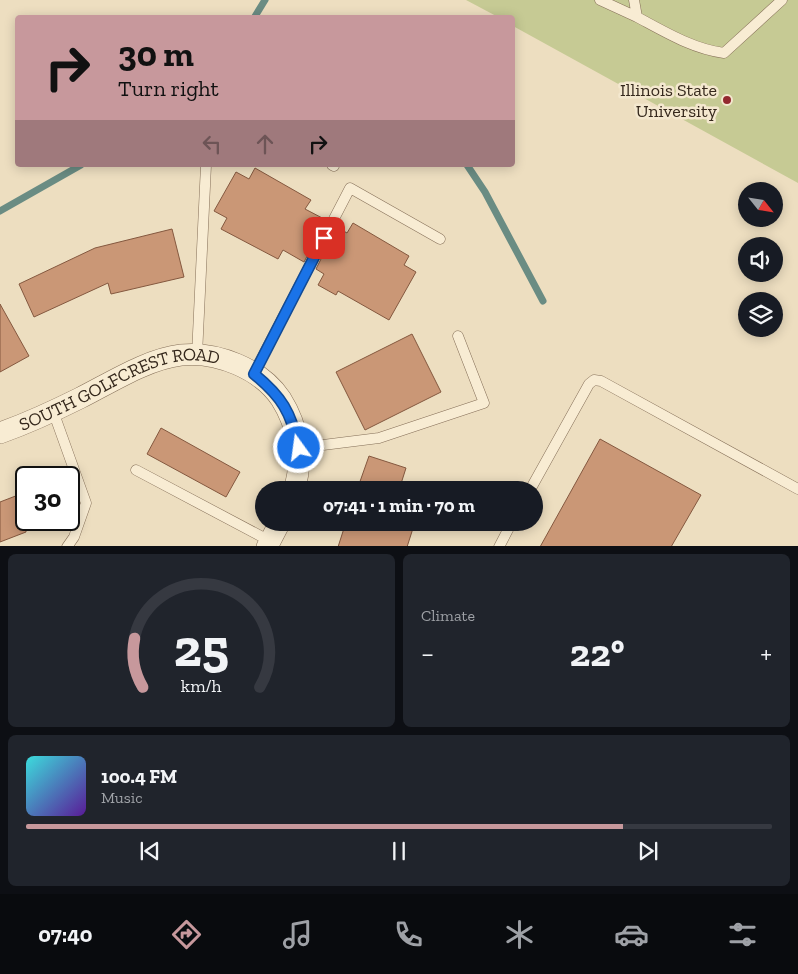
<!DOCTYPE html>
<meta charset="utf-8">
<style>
body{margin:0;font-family:"Zilla Slab",serif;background:#20242c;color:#f1f3f6;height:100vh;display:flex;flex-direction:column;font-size:19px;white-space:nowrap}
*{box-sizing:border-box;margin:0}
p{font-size:16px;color:#9ea1a6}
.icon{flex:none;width:28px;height:28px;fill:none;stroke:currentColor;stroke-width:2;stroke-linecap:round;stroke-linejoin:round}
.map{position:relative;height:546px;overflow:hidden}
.side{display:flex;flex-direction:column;gap:8px;padding:8px;background:#0d0f14;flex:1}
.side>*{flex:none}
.hud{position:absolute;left:15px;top:15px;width:500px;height:152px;border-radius:5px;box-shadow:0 2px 12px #0003;background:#c7989c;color:#111;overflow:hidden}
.needle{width:32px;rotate:120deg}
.controls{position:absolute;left:738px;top:182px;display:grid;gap:10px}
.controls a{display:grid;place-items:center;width:45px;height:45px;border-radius:50%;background:#171b24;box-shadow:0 2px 12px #0003;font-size:25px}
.speed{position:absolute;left:15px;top:466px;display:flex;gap:10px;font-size:25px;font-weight:700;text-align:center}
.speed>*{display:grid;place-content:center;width:65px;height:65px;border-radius:50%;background:#171b24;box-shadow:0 2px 12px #0003;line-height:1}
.speed .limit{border:2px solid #111;border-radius:8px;background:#fff;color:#111}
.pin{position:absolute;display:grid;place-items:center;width:42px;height:42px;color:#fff;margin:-21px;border-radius:10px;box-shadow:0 2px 8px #0006}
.me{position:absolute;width:55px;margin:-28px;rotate:346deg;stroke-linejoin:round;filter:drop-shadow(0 0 4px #0008)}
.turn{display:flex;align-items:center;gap:18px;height:105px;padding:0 20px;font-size:22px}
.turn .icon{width:65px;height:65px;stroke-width:2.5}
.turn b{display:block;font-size:35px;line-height:42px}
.lanes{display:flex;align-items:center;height:48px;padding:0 20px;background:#0003;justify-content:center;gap:25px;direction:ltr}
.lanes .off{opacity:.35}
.big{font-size:38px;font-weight:800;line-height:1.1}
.side .tile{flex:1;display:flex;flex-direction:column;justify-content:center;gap:8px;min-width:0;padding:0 18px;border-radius:8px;background:#20242c}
.side .dial{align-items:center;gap:0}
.dial svg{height:130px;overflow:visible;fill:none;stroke:#363941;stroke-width:7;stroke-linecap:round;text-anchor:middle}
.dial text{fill:#f1f3f6;stroke:none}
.song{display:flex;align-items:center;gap:15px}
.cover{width:60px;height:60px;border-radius:8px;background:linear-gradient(135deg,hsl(180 70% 55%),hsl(270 70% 35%))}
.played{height:5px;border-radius:2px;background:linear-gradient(90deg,#c7989c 80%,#363941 80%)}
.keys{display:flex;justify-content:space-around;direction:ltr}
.heat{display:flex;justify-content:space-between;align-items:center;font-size:28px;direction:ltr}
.side .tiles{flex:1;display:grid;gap:8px;grid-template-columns:1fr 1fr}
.tile:last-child{grid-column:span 2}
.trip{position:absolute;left:255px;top:481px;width:288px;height:50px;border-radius:25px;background:#171b24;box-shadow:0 2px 12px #0003;font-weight:800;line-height:50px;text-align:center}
.menu{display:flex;height:80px;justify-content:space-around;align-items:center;background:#090b0e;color:#9ea1a6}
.menu .icon{width:35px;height:35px}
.menu .current{color:#c7989c}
.menu b{font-size:22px;color:#f1f3f6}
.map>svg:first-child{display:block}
.green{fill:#c6ca94}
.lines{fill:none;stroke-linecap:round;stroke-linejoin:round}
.stream{stroke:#6a8c83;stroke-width:7}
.building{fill:#ca9776;stroke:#84583f}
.lane-casing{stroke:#856f58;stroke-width:11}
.street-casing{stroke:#856f58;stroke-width:22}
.lane{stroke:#f8ecd3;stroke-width:10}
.street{stroke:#f8ecd3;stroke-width:21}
.route-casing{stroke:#114b97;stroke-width:12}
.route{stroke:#1a73e8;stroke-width:9}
.poi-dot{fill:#93292e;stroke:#f4e8cf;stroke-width:2}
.labels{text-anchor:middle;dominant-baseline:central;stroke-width:5;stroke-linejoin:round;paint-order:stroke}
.poi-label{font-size:18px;fill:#35281c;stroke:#f4e8cf;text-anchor:end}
.street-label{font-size:18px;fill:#35281c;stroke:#f4e8cf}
</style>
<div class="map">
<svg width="798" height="547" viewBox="0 0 798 547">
<rect width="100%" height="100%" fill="#eddec0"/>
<path class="green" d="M466,0h332v183l-285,-157 -1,-8 -14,-1z"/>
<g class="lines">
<path class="stream" d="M254,18l11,-18
M467,165l18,27 58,109
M0,211l81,-46"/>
</g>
<path class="building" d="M255,168l56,32 -6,9 21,11 -22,42 -21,-12 -5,9 -57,-30 6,-11 -13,-7 22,-39 13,7z
M353,223l56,33 -5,9 12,7 -27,48 -51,-29 -2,4 -18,-10 6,-11 -8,-5 21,-42 10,6z
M172,229l12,48 -73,17 -3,-11 -74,34 -15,-33 76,-36z
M0,304l29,52 -29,16z
M412,334l29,58 -76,38 -29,-58z
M161,428l79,44 -14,25 -79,-43z
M600,439l101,56 -30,52h-131z
M369,456l37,12 -7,22h-42z
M26,492v40l-26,10v-40z
M346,522h69l-8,25h-69z"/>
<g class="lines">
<g class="lane-casing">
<path id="lane" d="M600,0l37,17
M634,0l3,17c28,15 56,32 87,36l58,-53
M332,165l2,1
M197,355l9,-190
M254,373l96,-185 90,51
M53,411l33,92 -12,34 -7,10
M299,448l80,-10 105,-35 -26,-67
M136,470l134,71
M530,490l59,-106 5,-4 7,1 197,108
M499,547l13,-25"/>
</g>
<g class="street-casing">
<g id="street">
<path id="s1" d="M0,433c28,-10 54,-22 80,-35 30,-15 67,-39 101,-43 36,-4 80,14 100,44 17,27 23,60 13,91"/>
<path d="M267,547l13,-25"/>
</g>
</g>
<use href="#lane" class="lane"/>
<use href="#street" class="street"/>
</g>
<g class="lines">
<g class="route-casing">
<path id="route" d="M299,448c-8,-36 -17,-51 -45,-74l70,-136"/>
</g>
<use href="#route" class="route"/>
</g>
<circle class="poi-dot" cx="727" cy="100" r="5"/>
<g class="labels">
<g class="poi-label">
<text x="717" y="90">Illinois State<tspan x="717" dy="21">University</tspan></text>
</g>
<g class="street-label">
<text stroke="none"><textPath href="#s1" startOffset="129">SOUTH GOLFCREST ROAD</textPath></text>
</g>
</g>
</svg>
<div class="controls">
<a><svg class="needle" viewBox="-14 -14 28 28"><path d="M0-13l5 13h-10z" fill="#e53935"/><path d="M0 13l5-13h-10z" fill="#9ea1a6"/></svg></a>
<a><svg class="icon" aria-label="sound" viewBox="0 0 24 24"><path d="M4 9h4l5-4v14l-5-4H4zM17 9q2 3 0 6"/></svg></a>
<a><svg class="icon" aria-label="layers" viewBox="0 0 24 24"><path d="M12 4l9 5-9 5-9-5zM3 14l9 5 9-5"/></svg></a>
</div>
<div class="speed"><div class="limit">30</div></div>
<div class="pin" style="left:324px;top:238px;background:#d93025"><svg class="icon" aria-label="arrive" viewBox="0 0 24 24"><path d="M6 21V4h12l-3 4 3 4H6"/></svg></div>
<svg class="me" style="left:299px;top:448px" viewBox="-20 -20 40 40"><circle r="17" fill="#1a73e8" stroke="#fff" stroke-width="3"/><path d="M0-11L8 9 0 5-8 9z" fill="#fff"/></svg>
<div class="trip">07:41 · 1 min · 70 m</div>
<div class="hud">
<div class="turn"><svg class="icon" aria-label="right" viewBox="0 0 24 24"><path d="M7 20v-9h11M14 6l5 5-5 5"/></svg><div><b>30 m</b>Turn right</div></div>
<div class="lanes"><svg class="icon off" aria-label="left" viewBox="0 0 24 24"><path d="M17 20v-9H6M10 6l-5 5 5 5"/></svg><svg class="icon off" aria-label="ahead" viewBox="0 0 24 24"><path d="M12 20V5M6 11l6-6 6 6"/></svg><svg class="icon" aria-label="right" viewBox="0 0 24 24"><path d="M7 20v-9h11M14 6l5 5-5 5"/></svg></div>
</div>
</div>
<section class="side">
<div class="tiles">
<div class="tile dial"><svg viewBox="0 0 100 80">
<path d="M14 69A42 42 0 1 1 86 69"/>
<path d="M14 69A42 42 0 0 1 9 39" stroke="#c7989c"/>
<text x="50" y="56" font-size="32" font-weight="700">25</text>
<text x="50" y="72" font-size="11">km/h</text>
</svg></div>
<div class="tile"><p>Climate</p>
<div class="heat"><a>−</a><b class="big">22°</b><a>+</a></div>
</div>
<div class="tile">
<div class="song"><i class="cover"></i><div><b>100.4 FM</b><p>Music</p></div></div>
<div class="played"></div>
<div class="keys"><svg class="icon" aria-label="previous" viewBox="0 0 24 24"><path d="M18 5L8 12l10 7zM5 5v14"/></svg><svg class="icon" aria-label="pause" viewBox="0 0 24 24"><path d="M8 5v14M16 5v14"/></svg><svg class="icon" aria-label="next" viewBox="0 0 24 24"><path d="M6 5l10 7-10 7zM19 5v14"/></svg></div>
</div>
</div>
</section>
<nav class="menu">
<b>07:40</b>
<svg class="icon current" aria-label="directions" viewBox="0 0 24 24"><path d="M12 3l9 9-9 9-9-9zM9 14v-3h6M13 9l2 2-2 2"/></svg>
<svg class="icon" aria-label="music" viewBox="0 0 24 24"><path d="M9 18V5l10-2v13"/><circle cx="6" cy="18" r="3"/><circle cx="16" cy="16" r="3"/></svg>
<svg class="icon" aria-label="phone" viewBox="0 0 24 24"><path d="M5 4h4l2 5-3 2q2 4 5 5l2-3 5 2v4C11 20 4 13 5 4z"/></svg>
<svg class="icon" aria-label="climate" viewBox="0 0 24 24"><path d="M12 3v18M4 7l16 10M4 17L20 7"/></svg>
<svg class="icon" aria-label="car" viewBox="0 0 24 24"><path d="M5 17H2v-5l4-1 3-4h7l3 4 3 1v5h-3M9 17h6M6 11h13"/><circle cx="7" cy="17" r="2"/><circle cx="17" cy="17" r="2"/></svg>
<svg class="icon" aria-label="filters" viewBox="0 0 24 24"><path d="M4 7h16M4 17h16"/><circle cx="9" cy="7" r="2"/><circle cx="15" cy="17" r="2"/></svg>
</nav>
